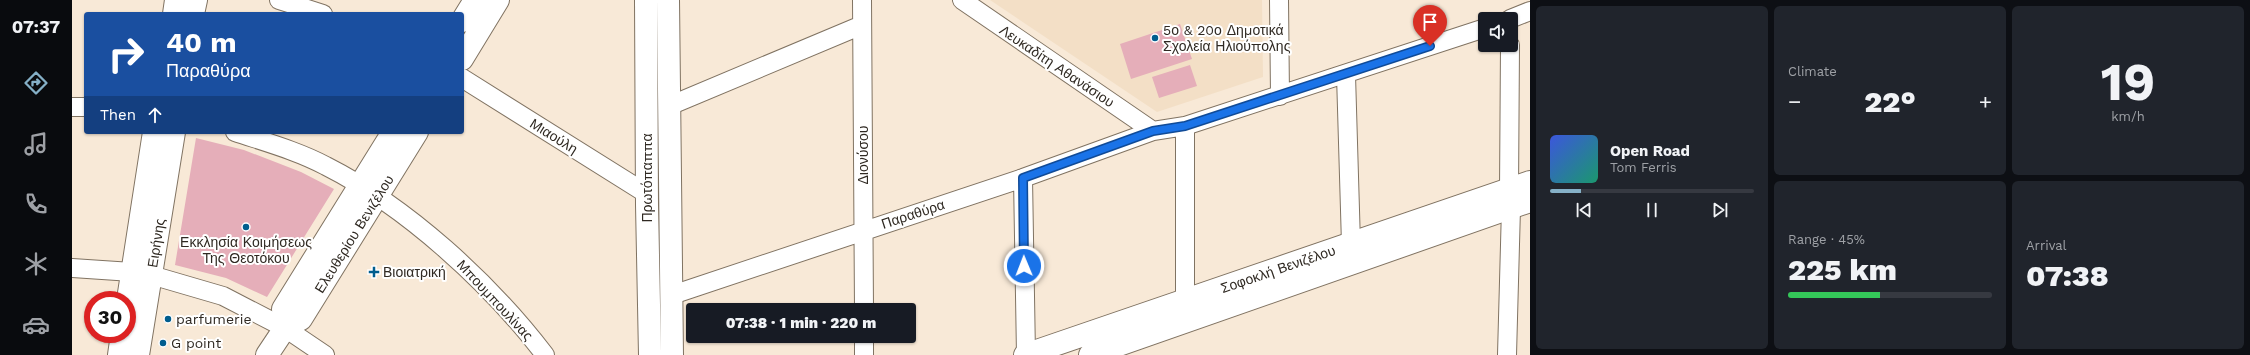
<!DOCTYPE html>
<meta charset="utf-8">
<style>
body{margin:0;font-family:"Work Sans",sans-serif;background:#20242c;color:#f1f3f6;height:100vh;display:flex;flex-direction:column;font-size:15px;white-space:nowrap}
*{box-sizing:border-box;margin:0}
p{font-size:13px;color:#9ea1a6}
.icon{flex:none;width:22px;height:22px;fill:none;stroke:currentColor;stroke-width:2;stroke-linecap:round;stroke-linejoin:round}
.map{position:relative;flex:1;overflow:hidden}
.details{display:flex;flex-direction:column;gap:6px;padding:6px;background:#0d0f14;width:720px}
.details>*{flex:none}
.top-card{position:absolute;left:12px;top:12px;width:380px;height:122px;border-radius:4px;box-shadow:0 1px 3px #0004;background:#1a4fa0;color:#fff;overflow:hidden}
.tools{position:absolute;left:1406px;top:12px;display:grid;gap:8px}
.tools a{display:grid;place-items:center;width:40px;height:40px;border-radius:4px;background:#171b24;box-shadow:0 1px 3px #0004;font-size:20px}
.speed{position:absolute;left:12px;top:291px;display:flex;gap:8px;font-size:20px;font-weight:700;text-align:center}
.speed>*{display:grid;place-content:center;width:52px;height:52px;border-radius:50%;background:#171b24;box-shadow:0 1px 3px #0004;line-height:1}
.speed .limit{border:6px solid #d22;background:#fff;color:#111}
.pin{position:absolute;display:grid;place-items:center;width:34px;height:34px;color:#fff;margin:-41px -17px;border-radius:50% 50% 50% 0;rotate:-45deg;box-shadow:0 0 4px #0007}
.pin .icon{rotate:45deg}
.me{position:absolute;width:44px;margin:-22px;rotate:359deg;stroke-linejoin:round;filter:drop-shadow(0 0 3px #0008)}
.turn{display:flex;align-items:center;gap:14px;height:84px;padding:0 16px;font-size:18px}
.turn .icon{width:52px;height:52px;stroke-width:2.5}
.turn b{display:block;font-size:28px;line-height:34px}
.then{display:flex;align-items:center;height:38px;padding:0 16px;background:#0003;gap:8px;font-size:15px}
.big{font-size:30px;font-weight:800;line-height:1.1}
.details .widget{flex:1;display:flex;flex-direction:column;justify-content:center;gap:6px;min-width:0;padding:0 14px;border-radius:6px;background:#20242c}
.details .dial{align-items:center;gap:0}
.dial b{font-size:52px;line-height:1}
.song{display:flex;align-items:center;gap:12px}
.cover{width:48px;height:48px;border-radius:6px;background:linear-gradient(135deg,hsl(230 70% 55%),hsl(160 70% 35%))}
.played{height:4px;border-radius:2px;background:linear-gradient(90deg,#85b0c7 15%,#363941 15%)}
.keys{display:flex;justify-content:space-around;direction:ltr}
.heat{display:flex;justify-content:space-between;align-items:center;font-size:22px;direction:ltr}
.charge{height:6px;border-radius:3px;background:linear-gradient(90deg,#34c759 45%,#363941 0)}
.details .tiles{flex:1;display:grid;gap:6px;grid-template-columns:repeat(3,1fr)}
.widget:first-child{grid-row:span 2}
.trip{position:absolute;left:614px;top:303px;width:230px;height:40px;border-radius:4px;background:#171b24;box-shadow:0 1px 3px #0004;font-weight:800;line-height:40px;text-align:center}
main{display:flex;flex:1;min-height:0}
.tab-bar{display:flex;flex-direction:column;width:72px;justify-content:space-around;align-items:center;background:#090b0e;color:#9ea1a6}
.tab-bar .icon{width:28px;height:28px}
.tab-bar .current{color:#85b0c7}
.tab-bar b{font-size:18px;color:#f1f3f6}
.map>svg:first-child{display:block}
.built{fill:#f3dfc6}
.green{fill:#e5aeb9}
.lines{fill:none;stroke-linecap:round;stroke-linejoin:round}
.street-casing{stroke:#807362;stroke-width:20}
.secondary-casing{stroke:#807362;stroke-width:24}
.primary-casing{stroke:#807362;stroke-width:24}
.street{stroke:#fff;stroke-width:18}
.secondary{stroke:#fff;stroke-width:22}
.primary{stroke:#fff;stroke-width:22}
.route-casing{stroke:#114b97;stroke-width:10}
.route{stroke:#1a73e8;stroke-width:7}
.poi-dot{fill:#005d8e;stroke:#fff;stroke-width:1.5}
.labels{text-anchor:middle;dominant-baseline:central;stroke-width:4;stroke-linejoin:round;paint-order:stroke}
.poi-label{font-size:14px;fill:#2f2922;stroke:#fff;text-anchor:start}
.street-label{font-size:14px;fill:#2f2922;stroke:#fff}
</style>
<main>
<nav class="tab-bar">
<b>07:37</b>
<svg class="icon current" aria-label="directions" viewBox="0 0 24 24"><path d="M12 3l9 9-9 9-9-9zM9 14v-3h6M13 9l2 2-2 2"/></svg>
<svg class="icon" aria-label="music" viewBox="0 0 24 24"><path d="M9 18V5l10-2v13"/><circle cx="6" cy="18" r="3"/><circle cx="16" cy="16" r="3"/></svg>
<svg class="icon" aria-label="phone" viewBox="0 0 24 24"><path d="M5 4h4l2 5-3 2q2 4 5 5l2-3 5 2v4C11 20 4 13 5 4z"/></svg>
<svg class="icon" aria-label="climate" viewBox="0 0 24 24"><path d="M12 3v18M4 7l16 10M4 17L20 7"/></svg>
<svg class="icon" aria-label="car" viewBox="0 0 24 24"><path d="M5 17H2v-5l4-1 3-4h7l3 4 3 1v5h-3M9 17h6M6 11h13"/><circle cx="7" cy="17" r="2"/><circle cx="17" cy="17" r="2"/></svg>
</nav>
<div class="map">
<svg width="1458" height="355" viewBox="0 0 1458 355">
<rect width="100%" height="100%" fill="#f8e9d7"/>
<path class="built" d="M918,0h272l1,77 -106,35z"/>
<path class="green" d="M584,0h2l4,355h-2z
M1108,24l12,35 -61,20 -11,-35z
M1118,65l7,21 -38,12 -7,-21z
M124,138l48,12 57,22 33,17 -67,108 -41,-19 -51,-13z"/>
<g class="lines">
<g class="street-casing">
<path id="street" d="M207,0l44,14
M790,0l2,310
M890,0l191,131
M1207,0l1,96
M1438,19l20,-8
M1274,75l5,169
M390,78l185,116
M597,106l193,-81
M0,107h14
M1113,126v175
M163,132c30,10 63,19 91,34 81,41 164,117 219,189
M951,178l3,177
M0,268l60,4
M79,275l72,21 62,32 40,27
M600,295l351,-117 130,-47 32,-5 300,-98
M792,336v19
M1435,355l4,-147 -2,-18 1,-145"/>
</g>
<g class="secondary-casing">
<path id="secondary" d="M574,0l1,205 3,150
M596,0l4,355
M102,14l2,-14
M121,14l3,-14
M55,306l27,-174
M47,355l3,-21
M66,355l36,-223
M953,355l505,-173
M1018,355l440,-154"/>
</g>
<g class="primary-casing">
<path id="primary" d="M390,21l13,-21
M390,59l36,-59
M213,328l-2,-19 110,-177
M195,355l18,-27 16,-9 116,-187"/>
</g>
<use href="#street" class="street"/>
<use href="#secondary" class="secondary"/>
<use href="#primary" class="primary"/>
</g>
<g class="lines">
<g class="route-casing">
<path id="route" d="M952,266l-1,-88 130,-47 32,-5 245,-80"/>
</g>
<use href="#route" class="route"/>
</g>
<g class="poi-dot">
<circle cx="1083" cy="38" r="4"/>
<circle cx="174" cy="227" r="4"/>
<path d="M300 266h4v4h4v4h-4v4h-4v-4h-4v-4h4z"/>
<circle cx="96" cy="319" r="4"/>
<circle cx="91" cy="343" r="4"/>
</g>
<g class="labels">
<g class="poi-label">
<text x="1091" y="30">5ο &amp; 20ο Δημοτικά<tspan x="1091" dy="16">Σχολεία Ηλιούπολης</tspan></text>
<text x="174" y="242" text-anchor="middle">Εκκλησία Κοιμήσεως<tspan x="174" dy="16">Της Θεοτόκου</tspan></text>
<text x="311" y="272">Βιοιατρική</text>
<text x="104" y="319">parfumerie</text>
<text x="99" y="343">G point</text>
</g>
<g class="street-label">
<text transform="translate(985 66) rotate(34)">Λευκαδίτη Αθανάσιου</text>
<text transform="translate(482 136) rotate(32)">Μιαούλη</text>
<text transform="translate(791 155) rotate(-90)">Διονύσου</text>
<text transform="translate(575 178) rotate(-90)">Πρωτόπαππα</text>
<text transform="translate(841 214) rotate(-18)">Παραθύρα</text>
<text transform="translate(282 234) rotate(-58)">Ελευθερίου Βενιζέλου</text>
<text transform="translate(84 243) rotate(-81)">Ειρήνης</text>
<text transform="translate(1206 269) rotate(-19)">Σοφοκλή Βενιζέλου</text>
<text transform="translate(423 300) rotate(47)">Μπουμπουλίνας</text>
</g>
</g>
</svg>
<div class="tools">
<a><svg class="icon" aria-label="sound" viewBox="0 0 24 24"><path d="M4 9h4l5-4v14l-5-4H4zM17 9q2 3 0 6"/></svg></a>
</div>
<div class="speed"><div class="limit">30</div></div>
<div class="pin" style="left:1358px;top:46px;background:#d93025"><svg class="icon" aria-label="arrive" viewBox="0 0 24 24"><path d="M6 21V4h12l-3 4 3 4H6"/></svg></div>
<svg class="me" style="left:952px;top:266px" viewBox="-20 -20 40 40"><circle r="17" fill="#1a73e8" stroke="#fff" stroke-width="3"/><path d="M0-11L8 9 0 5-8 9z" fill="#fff"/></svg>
<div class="trip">07:38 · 1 min · 220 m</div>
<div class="top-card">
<div class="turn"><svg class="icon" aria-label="right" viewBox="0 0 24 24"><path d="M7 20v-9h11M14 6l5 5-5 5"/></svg><div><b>40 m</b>Παραθύρα</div></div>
<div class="then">Then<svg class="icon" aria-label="ahead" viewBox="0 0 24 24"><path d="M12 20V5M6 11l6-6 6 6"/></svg></div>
</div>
</div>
<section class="details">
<div class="tiles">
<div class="widget">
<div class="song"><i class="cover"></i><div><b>Open Road</b><p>Tom Ferris</p></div></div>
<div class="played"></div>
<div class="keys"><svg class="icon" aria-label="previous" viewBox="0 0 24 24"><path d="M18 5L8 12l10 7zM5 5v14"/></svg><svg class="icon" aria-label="pause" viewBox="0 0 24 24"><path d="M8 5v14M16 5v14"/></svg><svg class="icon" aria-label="next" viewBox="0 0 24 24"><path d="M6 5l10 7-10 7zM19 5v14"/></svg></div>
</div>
<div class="widget"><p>Climate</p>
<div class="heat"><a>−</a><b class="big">22°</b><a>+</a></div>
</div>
<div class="widget dial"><b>19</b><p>km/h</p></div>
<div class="widget"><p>Range · 45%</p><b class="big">225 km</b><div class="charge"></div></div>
<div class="widget"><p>Arrival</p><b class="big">07:38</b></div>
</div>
</section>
</main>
